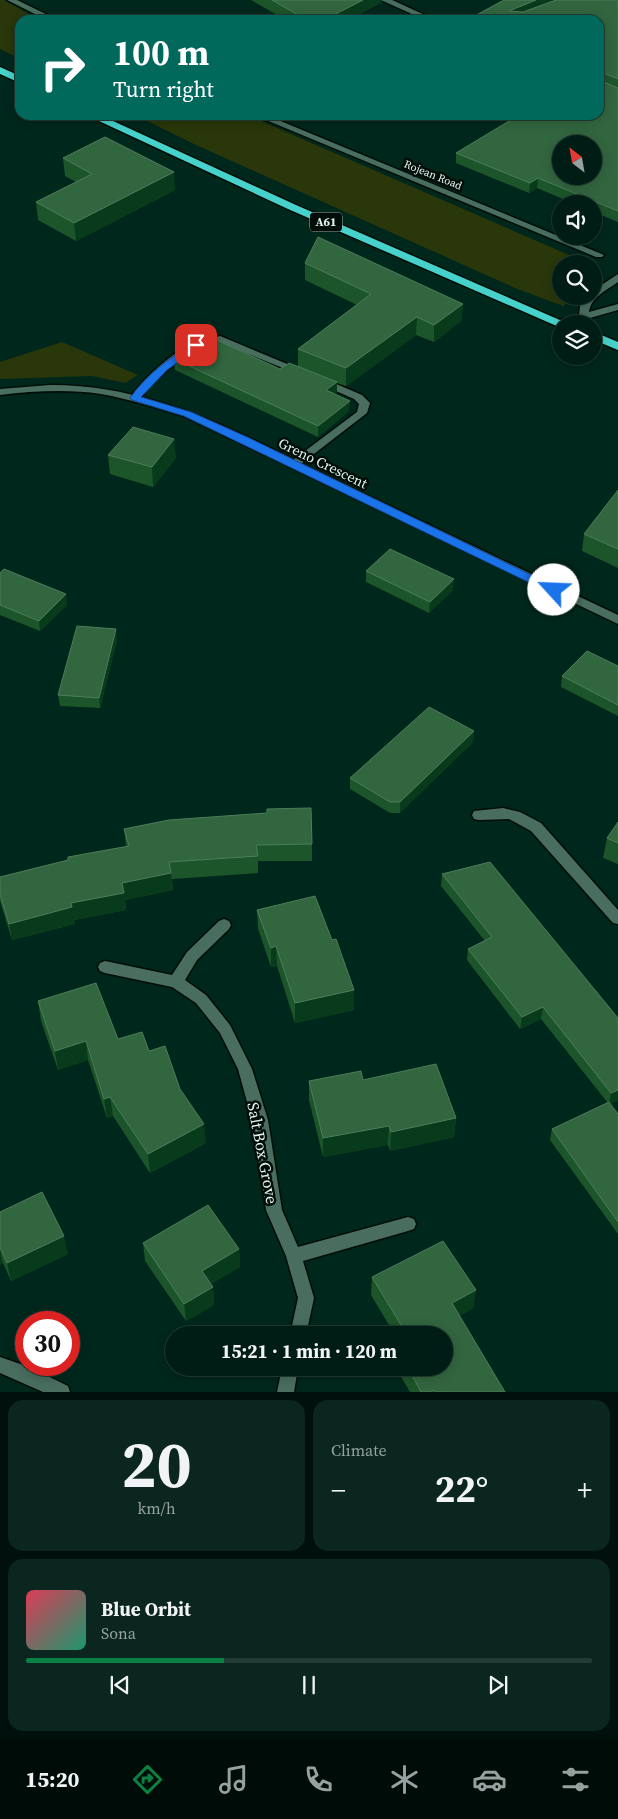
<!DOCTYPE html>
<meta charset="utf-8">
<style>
body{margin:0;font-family:"Source Serif 4",serif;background:#0a261e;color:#f1f3f6;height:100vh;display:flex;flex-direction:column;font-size:19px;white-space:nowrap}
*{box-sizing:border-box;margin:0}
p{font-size:16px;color:#95a2a0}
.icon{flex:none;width:28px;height:28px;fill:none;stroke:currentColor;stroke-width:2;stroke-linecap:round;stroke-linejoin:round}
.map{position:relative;height:1392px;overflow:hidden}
.side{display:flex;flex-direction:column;gap:8px;padding:8px;background:#00100c;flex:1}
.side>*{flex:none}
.top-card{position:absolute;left:15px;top:15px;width:589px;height:105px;border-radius:15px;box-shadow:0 2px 12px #0003,0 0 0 1px #223b34;background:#00695c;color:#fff;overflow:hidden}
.needle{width:32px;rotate:329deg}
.fabs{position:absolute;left:552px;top:135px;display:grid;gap:10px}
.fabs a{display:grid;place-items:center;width:50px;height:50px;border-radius:50%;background:#001d15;box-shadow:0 2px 12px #0003,0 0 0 1px #223b34;font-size:25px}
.speed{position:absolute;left:15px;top:1311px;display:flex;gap:10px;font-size:25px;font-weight:700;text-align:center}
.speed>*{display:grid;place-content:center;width:65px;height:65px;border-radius:50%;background:#001d15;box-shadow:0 2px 12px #0003,0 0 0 1px #223b34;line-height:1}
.speed .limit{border:8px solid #d22;background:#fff;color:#111}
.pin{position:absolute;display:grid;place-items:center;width:42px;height:42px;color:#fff;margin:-21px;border-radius:10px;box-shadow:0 2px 8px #0006}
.me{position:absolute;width:55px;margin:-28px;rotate:295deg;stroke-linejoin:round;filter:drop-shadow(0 0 4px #0008)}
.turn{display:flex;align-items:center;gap:18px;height:105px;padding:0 15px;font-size:22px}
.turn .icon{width:65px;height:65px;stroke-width:2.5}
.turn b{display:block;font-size:35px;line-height:42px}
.big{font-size:38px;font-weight:700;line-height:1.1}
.side .tile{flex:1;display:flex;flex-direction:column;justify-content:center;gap:8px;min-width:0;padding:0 18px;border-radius:15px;background:#0a261e}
.side .dial{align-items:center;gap:0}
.dial b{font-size:65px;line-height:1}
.song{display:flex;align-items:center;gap:15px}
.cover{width:60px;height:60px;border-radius:8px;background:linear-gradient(135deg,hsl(350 70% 55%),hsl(160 70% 35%))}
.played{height:5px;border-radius:2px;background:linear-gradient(90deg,#0b8043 35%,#223b34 35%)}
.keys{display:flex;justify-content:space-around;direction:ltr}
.heat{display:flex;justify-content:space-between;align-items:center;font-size:28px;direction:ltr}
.side .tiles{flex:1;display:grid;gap:8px;grid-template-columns:1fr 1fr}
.tile:last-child{grid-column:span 2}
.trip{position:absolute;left:165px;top:1326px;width:288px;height:50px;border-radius:25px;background:#001d15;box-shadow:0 2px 12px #0003,0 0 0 1px #223b34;font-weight:700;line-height:50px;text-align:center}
.tab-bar{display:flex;height:80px;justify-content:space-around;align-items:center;background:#000c08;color:#95a2a0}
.tab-bar .icon{width:35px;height:35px}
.tab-bar .current{color:#0b8043}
.tab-bar b{font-size:22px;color:#f1f3f6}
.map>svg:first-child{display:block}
.green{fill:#29370a}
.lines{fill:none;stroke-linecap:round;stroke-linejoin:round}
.lane-casing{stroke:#000e07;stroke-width:3}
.street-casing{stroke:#000e07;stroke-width:3}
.highway-casing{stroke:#000e07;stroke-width:3}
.lane{fill:#496e60;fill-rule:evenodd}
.street{fill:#496e60;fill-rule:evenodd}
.highway{fill:#47d1cb;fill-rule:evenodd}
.wall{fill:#1d552a}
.shaded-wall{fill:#083b1b}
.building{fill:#32663f;stroke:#4d7d5a;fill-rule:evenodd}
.route{fill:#1a73e8;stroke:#114b97}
.labels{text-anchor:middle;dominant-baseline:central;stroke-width:5;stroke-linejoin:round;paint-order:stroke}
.far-street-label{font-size:11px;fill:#e1f5ed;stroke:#010d08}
.shield{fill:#010d08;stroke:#9eafa8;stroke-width:1}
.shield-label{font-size:12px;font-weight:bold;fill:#e1f5ed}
.street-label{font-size:14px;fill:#e1f5ed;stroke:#010d08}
.near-street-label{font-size:16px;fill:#e1f5ed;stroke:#010d08}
</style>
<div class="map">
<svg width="618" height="1392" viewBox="0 0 618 1392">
<rect width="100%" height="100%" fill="#00271c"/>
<path class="green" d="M0,0h4l35,20h-19v39l-20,-10z
M135,115h112l343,149h-29v32h16l-14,10 -48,-18 -319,-143z
M62,342l76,33 -13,8 -33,-7 -92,3v-17z"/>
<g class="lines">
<g class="lane-casing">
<path id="lane" d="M618,274v8c-11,8 -27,15 -29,30l29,-8v6l-49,14h-8l-1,2 -4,-1v-4l23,-6 1,-9 7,-10h7v-6z
M220,336l84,35 -1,2h-8l-76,-31 -19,5 -33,23 -18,16 -10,14h-8l-1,-2c12,-18 43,-47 64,-55 8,-4 17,-5 26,-7z
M322,378l40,17 8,8 -3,10 -70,54h-8l-2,-2 2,-2 68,-51 2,-8 -5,-5 -36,-16 -1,-2z"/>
</g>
<g class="street-casing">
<path id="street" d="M7,0h10l41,20h-11z
M381,0h11l44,20h-11z
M254,115h12l338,140 -2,2h-6z
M50,385c110,-1 205,57 302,103 88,42 177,85 266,127v9l-434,-208c-27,-8 -55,-17 -83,-22 -33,-5 -67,-3 -101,1v-6z
M503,808l17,4 21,11 77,87v14l-5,-1 -82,-92 -22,-12 -30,1 -5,-1 -2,-4 2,-4z
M224,919l5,2 2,4 -2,4 -32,31 -12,20 21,15 24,30 22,44 16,51 14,90 16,37 110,-30 6,2 2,5 -2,5 -6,2 -105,30 11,37 -8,37h-16l8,-37 -12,-42 -20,-46 -14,-90 -14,-51 -18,-36 -24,-30 -24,-16 -67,-14 -5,-2 -2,-4 2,-4 5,-2 67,14 15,-23 32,-31z
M0,1357l29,10 39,19 2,6h-27l-43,-19z
M282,1368h16l-4,24h-17z"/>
</g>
<g class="highway-casing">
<path id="highway" d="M0,67l20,9v7l-20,-9z
M86,115h14l196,90 273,119h-8v3h-2l-271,-118z
M594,332l24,10v8l-24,-10z"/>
</g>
<use href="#lane" class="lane"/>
<use href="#street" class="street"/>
<use href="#highway" class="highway"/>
</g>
<path class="wall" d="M251,0h131v2l-34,18h-62z
M504,0h114v222l-24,-10v-8h-19l-38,-16 -8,5 -73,-30v-10l143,-38z
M63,158l112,32 -99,51 -38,-21 -2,-18 40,-20 -11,-6z
M305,263l158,41 -2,17 -27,21 -18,-7 -70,51 -9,-3v9l-3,2 15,17 -31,26 -143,-67 -1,-11 106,10 18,-3v-17l59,-44 -52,-25z
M108,455l68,3 -23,29 -43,-13z
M618,490v78l-36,-17 2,-17z
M366,571l87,19 -24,23 -63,-31z
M0,573l67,32 -27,26 -40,-16z
M117,640l-17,68 -40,-2 -2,-11z
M618,666v50l-57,-29 1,-11z
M474,731l-1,11 -73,71h-10l-40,-24v-11z
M618,822v42l-15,-6 4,-20z
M124,829l188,15v17h-54v12l-86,6 1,11 -48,10 1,10 -52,10 1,4 -63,16 -12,-39v-24l126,-30z
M442,874l176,144v82l-8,4 8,10v120l-68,-94 2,-11 56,-26 -67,-84 -21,10 -53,-69 1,-11 17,-8 -44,-55z
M257,910l75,30 22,70 -59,13 -18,-57 -6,1 -13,-38z
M38,1001l80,38 31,12 31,38 26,54 -56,30 -37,-57 -6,2 -19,-58 -30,10 -17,-49z
M363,1080l93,38 -2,19 -64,14 -2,-6 -65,12 -14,-57v-19z
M0,1212l68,42 -57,27 -8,-18 -3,2z
M143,1243l96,6 1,18 -29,17 2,3 1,18 -28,16 -41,-60z
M372,1277l104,13 -3,18 -14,8 46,76h-95l-14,-24h48v-33h-49l-24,-40z"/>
<path class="shaded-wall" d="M363,0h19v2l-34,18h-24z
M536,0h21l-48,20v-9z
M174,172l1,18 -99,51 -2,-18z
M538,178l-1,10 -8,5 1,-10z
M463,304l-2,17 -27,21v-17z
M417,317l-1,18 -70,51v-18z
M337,382v10l-12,9 1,-11z
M350,401l-1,10 -31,26v-11z
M174,439l2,19 -23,29 -1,-20z
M454,579l-1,11 -24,23 1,-11z
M66,594l1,11 -27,26 -1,-10z
M116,629l1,11 -17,68 -1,-10z
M474,731l-1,11 -73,71v-11z
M171,873l2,17 -48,10 1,10 -52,10 1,4 -63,16 -3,-16 62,-21 51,-20z
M276,946l1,20 -6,1v-19z
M354,990v20l-59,13v-20z
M543,1007l-2,12 -21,10 2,-12z
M86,1041l2,19 -30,10 -3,-19z
M618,1090v10l-9,5 2,-12z
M110,1097l3,19 -6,2 -3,-19z
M456,1118l-2,19 -64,14 1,-19z
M204,1124l2,19 -56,30 -2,-19z
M389,1126l-1,19 -65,12v-19z
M64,1236l4,18 -57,27 -4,-18z
M239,1249l1,18 -37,22 -1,-18z
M0,1250l3,13 -3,2z
M213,1287l1,18 -28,16 -2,-17z
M476,1290l-3,18 -23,13 2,-18z"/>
<path class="building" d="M272,0h91l-39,20h-17z
M504,0h32l-27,11 14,1 33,-12h62v79l-19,-8v-51h-132z
M599,73v7l19,8v123l-80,-33 -8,5 -74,-30 63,-38h80zM561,144h33v32h-33z
M105,137l69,35 -100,51 -38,-21 56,-28 -29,-16z
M318,237l145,67 -29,21 -17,-8 -71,51 -48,-19 73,-55 -66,-31z
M208,336l72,33 9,-6 48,19 -11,8 24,11 -32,25 -144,-67z
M133,427l41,12 -22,28 -44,-12z
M618,490v59l-34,-15z
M390,549l64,30 -24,23 -64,-31z
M4,569l62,25 -27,27 -39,-16v-32z
M77,626l39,3 -17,69 -41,-3z
M587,651l31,15v39l-56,-29z
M429,707l45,24 -74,71h-10l-40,-24z
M311,808l1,36 -56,1 2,11 -89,6 2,11 -49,10 2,10 -53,10 1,4 -63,17 -9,-30v-17l68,-17v-3l61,-11 -5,-17 45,-9 98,-7v-4z
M618,822v21l-11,-5z
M490,862l128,156v72l-7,3 -68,-86 -21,10 -54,-68 24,-12 -50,-63z
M315,896l17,44 4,-1 18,51 -59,13 -19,-57 -5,2 -14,-38z
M96,983l22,56 24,-7 7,19 16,-5 15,43 24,35 -56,30 -38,-57 -6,2 -18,-58 -31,10 -17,-50z
M436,1064l20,54 -65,14 -2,-6 -66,12 -14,-57 52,-10 2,9z
M609,1102l9,12v108l-66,-93z
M42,1192l22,44 -57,27 -7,-16v-35z
M208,1205l31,44 -37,22 11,16 -29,17 -41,-61z
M443,1241l33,49 -24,13 53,89h-71l-1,-2 -3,2h-9l-13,-24h36v-33h-37l-35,-58z"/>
<path class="route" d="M193,343l8,2 -34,25 -26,27 50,15 56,25 311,151v5h-7l-367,-177 -52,-16 -2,-2c17,-24 39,-39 63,-55z"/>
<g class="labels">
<g class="far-street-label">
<text transform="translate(433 175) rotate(22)">Rojean Road</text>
</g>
<rect class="shield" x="310" y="212.5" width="32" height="19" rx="4"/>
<g class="shield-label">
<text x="326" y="222">A61</text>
</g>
<g class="street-label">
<text transform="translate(323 463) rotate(26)">Greno Crescent</text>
</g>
<g class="near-street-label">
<text transform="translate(263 1153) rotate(79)">Salt Box Grove</text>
</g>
</g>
</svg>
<div class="fabs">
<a><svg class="needle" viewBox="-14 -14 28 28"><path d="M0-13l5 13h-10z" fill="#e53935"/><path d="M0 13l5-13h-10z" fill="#95a2a0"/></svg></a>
<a><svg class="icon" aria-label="sound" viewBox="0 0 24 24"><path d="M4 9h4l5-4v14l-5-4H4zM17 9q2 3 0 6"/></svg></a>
<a><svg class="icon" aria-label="search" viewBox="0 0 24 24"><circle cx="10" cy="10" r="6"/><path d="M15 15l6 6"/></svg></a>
<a><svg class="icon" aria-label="layers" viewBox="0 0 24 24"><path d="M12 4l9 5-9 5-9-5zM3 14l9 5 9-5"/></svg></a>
</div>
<div class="speed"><div class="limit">30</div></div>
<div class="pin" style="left:196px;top:345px;background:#d93025"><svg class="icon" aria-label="arrive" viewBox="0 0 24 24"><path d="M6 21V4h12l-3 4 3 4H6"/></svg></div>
<svg class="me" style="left:554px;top:590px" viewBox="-20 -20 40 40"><circle r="19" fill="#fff"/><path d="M0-13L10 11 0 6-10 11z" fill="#1a73e8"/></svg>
<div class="trip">15:21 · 1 min · 120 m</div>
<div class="top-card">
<div class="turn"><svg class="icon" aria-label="right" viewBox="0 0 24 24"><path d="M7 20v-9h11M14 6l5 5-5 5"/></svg><div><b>100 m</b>Turn right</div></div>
</div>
</div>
<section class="side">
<div class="tiles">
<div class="tile dial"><b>20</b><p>km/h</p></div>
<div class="tile"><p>Climate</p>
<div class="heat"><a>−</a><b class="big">22°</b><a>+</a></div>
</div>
<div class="tile">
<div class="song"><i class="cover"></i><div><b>Blue Orbit</b><p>Sona</p></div></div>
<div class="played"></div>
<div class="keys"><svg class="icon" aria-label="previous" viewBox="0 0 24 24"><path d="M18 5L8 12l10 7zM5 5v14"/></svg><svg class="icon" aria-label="pause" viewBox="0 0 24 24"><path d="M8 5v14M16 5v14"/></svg><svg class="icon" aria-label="next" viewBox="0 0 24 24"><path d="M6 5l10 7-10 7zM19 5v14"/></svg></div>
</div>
</div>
</section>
<nav class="tab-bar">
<b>15:20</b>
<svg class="icon current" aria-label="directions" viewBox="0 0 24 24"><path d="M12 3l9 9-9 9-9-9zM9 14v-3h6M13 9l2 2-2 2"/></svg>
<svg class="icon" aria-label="music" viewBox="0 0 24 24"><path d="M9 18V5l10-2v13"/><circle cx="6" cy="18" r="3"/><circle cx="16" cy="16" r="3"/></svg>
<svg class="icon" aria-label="phone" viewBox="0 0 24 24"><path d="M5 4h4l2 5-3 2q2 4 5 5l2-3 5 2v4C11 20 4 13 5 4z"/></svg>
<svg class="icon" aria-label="climate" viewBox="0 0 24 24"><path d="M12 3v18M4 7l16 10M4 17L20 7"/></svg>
<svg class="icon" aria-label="car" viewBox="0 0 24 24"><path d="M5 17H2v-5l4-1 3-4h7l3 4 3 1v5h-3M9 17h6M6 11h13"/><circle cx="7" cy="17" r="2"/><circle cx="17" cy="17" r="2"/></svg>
<svg class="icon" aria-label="filters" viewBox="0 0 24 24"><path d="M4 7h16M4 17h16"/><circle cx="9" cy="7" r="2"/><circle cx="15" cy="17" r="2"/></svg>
</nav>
